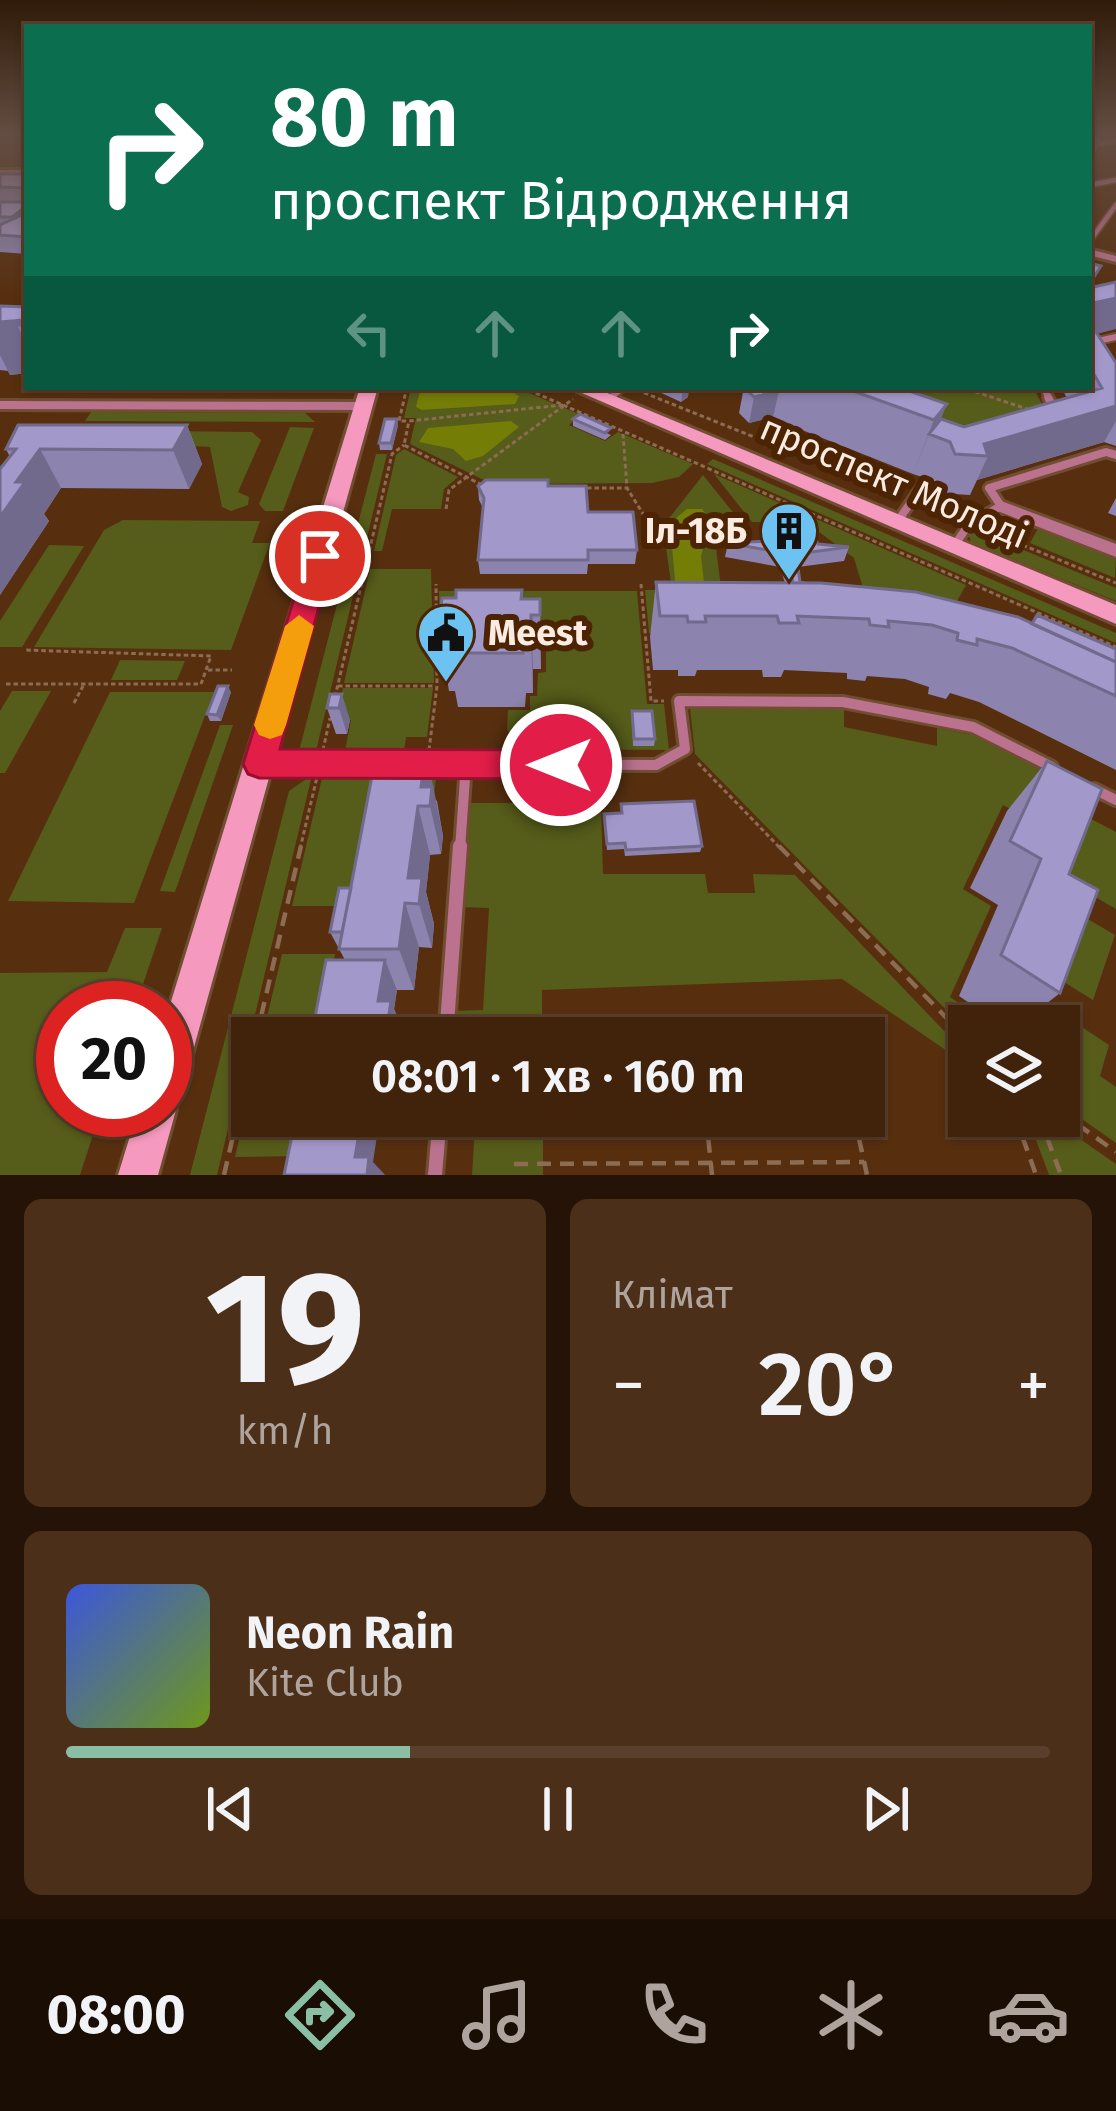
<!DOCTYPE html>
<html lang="uk">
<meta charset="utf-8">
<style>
body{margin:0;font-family:"Fira Sans",sans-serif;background:#4c2f19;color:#f1f3f6;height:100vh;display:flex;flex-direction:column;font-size:45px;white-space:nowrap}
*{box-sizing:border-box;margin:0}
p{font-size:39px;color:#aea49d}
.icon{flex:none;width:66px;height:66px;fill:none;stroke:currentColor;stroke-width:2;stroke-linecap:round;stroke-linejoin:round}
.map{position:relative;height:1175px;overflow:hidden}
.sheet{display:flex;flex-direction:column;gap:24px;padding:24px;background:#241306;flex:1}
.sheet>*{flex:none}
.top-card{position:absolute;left:24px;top:24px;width:1068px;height:366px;border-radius:0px;box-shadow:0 3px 9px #0004,0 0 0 3px #5a402c;background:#0b6e4f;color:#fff;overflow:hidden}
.tools{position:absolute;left:948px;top:1005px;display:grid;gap:24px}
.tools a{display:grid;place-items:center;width:132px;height:132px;border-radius:0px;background:#41230b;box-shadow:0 3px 9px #0004,0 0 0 3px #5a402c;font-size:60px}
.speed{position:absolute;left:36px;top:981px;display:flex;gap:24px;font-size:60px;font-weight:700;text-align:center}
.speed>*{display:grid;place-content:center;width:156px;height:156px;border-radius:50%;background:#41230b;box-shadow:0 3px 9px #0004,0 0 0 3px #5a402c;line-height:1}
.speed .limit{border:18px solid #d22;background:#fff;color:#111}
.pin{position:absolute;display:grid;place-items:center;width:102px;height:102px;color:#fff;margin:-51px;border:6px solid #fff;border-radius:50%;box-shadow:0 3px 12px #0007}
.me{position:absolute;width:132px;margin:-66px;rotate:270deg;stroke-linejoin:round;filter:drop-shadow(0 0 9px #0008)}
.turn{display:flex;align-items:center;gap:42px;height:252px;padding:0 48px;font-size:54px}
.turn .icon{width:156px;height:156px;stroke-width:2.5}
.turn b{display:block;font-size:84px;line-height:102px}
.lanes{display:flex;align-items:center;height:114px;padding:0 48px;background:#0003;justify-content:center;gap:60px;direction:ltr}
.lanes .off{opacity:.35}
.big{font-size:90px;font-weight:600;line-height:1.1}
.sheet .widget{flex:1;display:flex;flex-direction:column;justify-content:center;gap:18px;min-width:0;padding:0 42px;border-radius:18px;background:#4c2f19}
.sheet .dial{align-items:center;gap:0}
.dial b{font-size:156px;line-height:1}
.song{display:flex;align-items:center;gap:36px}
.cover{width:144px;height:144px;border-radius:18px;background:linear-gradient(135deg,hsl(230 70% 55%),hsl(80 70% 35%))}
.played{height:12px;border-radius:6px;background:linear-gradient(90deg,#8abfa5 35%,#5a402c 35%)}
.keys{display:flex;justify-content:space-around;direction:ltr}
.heat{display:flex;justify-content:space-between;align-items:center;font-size:66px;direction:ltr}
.sheet .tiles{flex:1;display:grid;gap:24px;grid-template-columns:1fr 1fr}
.widget:last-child{grid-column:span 2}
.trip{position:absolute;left:231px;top:1017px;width:654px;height:120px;border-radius:0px;background:#41230b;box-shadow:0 3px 9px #0004,0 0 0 3px #5a402c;font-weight:600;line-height:120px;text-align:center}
.tab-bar{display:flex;height:192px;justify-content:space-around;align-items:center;background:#1a0e04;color:#aea49d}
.tab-bar .icon{width:84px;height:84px}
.tab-bar .active{color:#8abfa5}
.tab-bar b{font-size:54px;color:#f1f3f6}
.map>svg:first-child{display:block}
.green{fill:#565c19}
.forest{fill:#747d05}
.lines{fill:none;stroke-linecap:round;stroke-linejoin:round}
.lane-far4-casing{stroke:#714d31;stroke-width:8}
.lane-far3-casing{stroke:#714d31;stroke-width:10}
.lane-far2-casing{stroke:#714d31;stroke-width:14}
.lane-far1-casing{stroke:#714d31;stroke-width:16}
.lane-casing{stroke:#714d31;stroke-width:20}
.street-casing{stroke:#714d31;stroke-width:6}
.secondary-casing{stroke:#714d31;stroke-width:6}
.path-far1{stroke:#8c6c53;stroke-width:3;stroke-dasharray:4.5 3;stroke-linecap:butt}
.path{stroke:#8c6c53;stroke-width:4.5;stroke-dasharray:14 9;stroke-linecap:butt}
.lane-far4{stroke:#ba728f;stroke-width:4.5}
.lane-far3{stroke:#ba728f;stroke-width:6}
.lane-far2{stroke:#ba728f;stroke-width:8}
.lane-far1{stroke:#ba728f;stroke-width:10}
.lane{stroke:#ba728f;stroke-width:14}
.street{fill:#ba728f;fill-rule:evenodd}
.secondary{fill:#f599be;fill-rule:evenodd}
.wall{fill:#8c83ae}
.shaded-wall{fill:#726a8d}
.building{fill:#a398ca;stroke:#726a8d;stroke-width:3}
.route{fill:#e11d48;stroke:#92132f;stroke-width:3}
.slow{fill:#f59e0b}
.labels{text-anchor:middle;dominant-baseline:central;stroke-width:12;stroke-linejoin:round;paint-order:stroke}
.street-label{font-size:36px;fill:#fbebe1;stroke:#4c2403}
.poi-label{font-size:36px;font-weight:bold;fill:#fbebe1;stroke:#4c2403;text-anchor:end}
</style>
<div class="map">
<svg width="1116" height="1175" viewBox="0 0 1116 1175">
<rect width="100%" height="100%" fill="#572f0f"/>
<path class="green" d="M411,387h104l66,28 -12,10 36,16 13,-9 75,32 -14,13 -27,6 -160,1 -82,-40 6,-26h-12z
M814,387h219l16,30 -105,28z
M91,412l214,1 10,9 -230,-1z
M290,427l24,1 -31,83h-18l-6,-7z
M161,431l91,1 9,8 -23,52 11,5 -1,8 -17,6 -9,-4 -12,-60 -57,-3z
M404,449l54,28 -14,12 -3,20h-49l-10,42h-8l22,-96z
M376,454h11l-71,297h-17z
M713,459l403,174v10l-409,-179z
M714,474l252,111 -16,29 -148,20 -153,-1 -4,-43h27l-9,-64 40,-51 37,46 -24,27 8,63 147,4 -17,-57 -47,-35 -55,-1z
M123,520l137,1 -8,22h18l-39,107 -197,-3 70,-117z
M1040,525l76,30 -1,23 -85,-35z
M972,529l144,59v13l-145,-59 -3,-8z
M49,545l35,1 -62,101h-22v-26z
M370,569h61l3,114h-90z
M439,591h198l10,113h17l5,46 -139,-1 -23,-19 1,-20h22v-14h7l1,-23 8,-1v-22h-18v-8l-82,8 -6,22z
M120,660l65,1 -8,19h-66z
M343,688h90l-6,49h-21l-2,14h-59l6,-31 -15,-1z
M12,691h39l-46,82h-5v-62z
M110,692h104l-80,211 -126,-2z
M690,708l154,1v18l93,19v-18l35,7 105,53 -7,20 46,24v77l-52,-30 13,-34 -74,-40 -40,84 28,17 -41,91 43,29h-24v7l-274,-279z
M220,725h13l-58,167 -15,-1z
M522,774h78l3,100h102l3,19h47l-2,-19 42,1 174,182v9l-127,-87 -300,11v48h-93l2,-27 32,-1 6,-102 -28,-1 9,-104h50z
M312,775l-95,400h-27l99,-384z
M322,778h114l-2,18 -67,110h-75z
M1042,892l73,43 -22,65 -50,-31z
M125,928h37l-27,80h-72v102h38l-21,65h-80v-202l107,-1z
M282,954h53l-15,84h-58z
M1033,995l76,50 -9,31 16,11v56l-57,-40v-77h-38z
M252,1083v33h53l-7,40 -63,1z
M442,1116h101v59h-71l3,-48 -34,-1z
M1027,1116h20l69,48v11h-67z"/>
<path class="forest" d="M421,387h83l15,9 -4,8 -93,6 -6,-3z
M511,421l8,6 -36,29 -17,5 -13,-12 -34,-7 9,-14z
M687,509h15l9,12 -10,35 6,54 -50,16 -5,-11 24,-23 -6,-69z"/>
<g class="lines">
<g class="lane-far4-casing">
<path id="lane-far4" d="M1089,145l27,-4
M1089,185l27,-5
M1089,242l27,-37"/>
</g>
<g class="lane-far3-casing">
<path id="lane-far3" d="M1089,343l27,-6
M1043,387l7,13
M608,400l15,-13"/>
</g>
<g class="lane-far2-casing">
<path id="lane-far2" d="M1048,397l6,12
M897,522l31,-44
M954,546l15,-22 32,-18 -12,-18 117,-36 10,3"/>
</g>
<g class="lane-far1-casing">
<path id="lane-far1" d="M264,763l122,1
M420,764h46l-6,85
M466,764l190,1 29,-16 -6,-48 164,1 130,25 79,40
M1094,789l22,11"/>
</g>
<g class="lane-casing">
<path id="lane" d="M446,1038l14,-192
M435,1175l5,-59"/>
</g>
<g class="street-casing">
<path id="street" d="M0,170h27v6h-27z
M1089,249l27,7v6l-27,-7z
M0,401l364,1 7,4 -7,4 -364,-1z
M1001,501l115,43v13l-121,-47 -2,-4z"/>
</g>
<g class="secondary-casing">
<path id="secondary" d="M360,387h18l-194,696 -6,13 -6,3 4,11 -18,65h-40l20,-65h27v-89z
M568,387h25l523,218v19z"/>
</g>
<path class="path-far1" d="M407,387l-8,34h10
M522,387l594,260
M961,387l66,22
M637,390l259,104
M623,434l4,54 18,29
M482,485l-78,-40 5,-24 154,-16
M587,488h40
M927,506l30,13
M446,509l3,-19 124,-91
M988,531l128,52
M641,584l10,117h13
M208,670h24
M6,684h195l10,-28 -187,-6
M338,686h97
M335,697l57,-243 12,-9
M74,703l9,-17
M323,750l7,-32
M429,750l8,-64 -1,-102
M698,763l83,86
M300,849l17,-72"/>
<path class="path" d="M779,846l190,195
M831,1019l4,19
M696,1025l1,13
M256,1038l45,-192
M1059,1111l57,41
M706,1116l6,59
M854,1116l13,59
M1015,1116l21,59
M1039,1116l22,59
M514,1164l350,-2
M224,1175l28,-121"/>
<use href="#lane-far4" class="lane-far4"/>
<use href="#lane-far3" class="lane-far3"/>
<use href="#lane-far2" class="lane-far2"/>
<use href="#lane-far1" class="lane-far1"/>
<use href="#lane" class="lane"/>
<use href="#street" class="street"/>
<use href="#secondary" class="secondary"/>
</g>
<path class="wall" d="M0,174h27v80l-27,-2z
M1089,288l8,46 19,29v83l-12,-4 -127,38 -7,15 -32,-2 -4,-12 -21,-7 -126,-50 1,-1 -15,-6 -24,6 -10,-10 5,-26h154l43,32 23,8 103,-29 -6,-11h28z
M0,306l27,1v66l-17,2 -2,-4 -8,-1z
M648,387h41l-1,10 -7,5z
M573,419l38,16 -6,5 -32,-14z
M187,425l15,39 -13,25 -128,-1 -17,26 5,7 -49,74v-126l10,-12 -4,-8z
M398,425l-6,25h-12l-1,-7z
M478,486h70l40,26 49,38 -2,14h-47l-1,10h-107l-2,-14 5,-52 -4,-8z
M1116,498v18l-8,-3z
M782,516l11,26h4l2,-8 4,8 46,5 -5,14 -46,6 2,15 231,41 85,26v121l-137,-68 -29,-9 -4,6 -18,-5 1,-7 -24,-8 -38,-3 -2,5 -18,-2v-6l-63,-3 -3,7h-18l-1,-7h-65l-2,6h-17v-6h-25l-3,-33 6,-55 129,1 -5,-16 -55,-10 3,-14 42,-2 2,-8 4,8h3l-1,-11z
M456,598l84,1 1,70h-8v24h-7l-1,14h-67l-3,-16h-6l-9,-54 2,-6 -2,-17z
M231,692l-10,29h-11l-3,-7z
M330,694l20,26 -3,14h-11l-9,-26z
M632,711l23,28 -1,7h-21z
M377,750l60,51 6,35 -2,18 -11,1 -4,37 8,32 -2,24 -13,-1 -5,43h-17l-3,19 9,20 -1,9h-91l34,-78 -15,-28 21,-44z
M1047,761l13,232 -42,33h-15l-44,-30 39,-91 -28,-17 37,-77z
M621,804l81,42 -2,6 -75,4 -1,-7 -17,1 -3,-36 17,-1z"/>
<path class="shaded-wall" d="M1089,132h27l-27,5z
M1102,138l-13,29v-27z
M27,206v30l-6,1 -9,-20z
M1116,298v31l-27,7v-32z
M22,320l-5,5 10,19v29l-17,2 -10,-20v-33z
M683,387h6l-1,10 -7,5z
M766,387h14l-7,30 -24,6 5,-26 11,-3z
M947,404l-13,32 -5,-2 -16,40 21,-54z
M1116,406v15l-12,21 -127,38 11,-24 -4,-12z
M397,419l1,6 -6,25 -1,-7z
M187,425l15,39 -13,25 -16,-39z
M40,449l21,39 -17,26 5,7 -49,74v-78l16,-35z
M531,615l2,54v24l-2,-54z
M228,686l3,6 -10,29 -4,-6z
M342,694l8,26 -3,14 -8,-26z
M426,750l17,86 -2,18 -11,-48 -9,-19z
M418,806l12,49 -4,37 8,32 -2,24 -13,-44 -11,-26z
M405,903l14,44 -5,43 -15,-41z
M385,960l12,30 -3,19 9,20 -1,9h-13l-11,-37z
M362,1116h18l-7,46 12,13h-18l-12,-18z"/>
<path class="building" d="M0,174h27v14l-27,-1z
M0,202h27v4l-15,11h-12z
M22,215h5v22l-27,-2v-10z
M1089,263l12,3 -9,14 -3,-1z
M1116,282v16l-27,6v-16z
M0,306l27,1v18h-10l5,-5 -22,2z
M1089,321l27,42v43l-132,38 4,12 -33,-2 -5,-12 -21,-8 12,-15 23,8 138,-39 -13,-22z
M744,387h13l8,7 -11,3z
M842,387h56l49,17 -13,16z
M580,414l31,14 -6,5 -32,-14z
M385,419h12l-6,24h-12z
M18,425h169l-14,25 -133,-1 -24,33h9l-25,35v-48l16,-20h-10z
M486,480h62v6h38l2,26h45l4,38h-49v10h-110l6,-62 -6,-12z
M782,516l11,26h5l1,-8 4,8 10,1 1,-6 4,7 31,3 -53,7 4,28 5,1h-16l4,-1 -9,-29 -56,-10 43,-2 1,-8 4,8h6z
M656,582l165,1 95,9 102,25 98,45v34l-104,-48 -35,-9v6l-20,-5 1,-7 -26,-8 -44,-4 1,6 -19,-2 -1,-6 -72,-3 2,7h-20l-2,-7h-72l1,6h-18l-1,-6h-27z
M456,590h66l-1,9h19v16h-9v24h-8v14h-73l1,-16h-11l7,-23h-7l2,-16h14z
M1037,615l79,34v13l-84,-38z
M218,686h10l-11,29 -10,-1z
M330,694h12l-3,14h-12z
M632,711h20l3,28h-21z
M377,750h49l-5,37h11l-2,19h-12l-10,72h14l-3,26 -14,-1 -6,46h-60z
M1047,761l55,28 -33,85 29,16 -38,103 -59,-38 40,-96 -31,-18z
M694,801l8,45 -76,4 -1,-7 -18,1 -3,-30 18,-1 -1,-9z
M339,888h12l-9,44h-12z
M326,960h59l-7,41h13l-5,32h-12l-1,5h-62z
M296,1116h66l-7,41h14l-2,18h-83z"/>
<linearGradient id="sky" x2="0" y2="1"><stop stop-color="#301a08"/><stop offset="0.45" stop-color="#634d42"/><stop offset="1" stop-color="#634d42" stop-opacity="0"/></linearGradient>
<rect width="1116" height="296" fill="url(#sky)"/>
<path class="route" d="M320,547l13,9 -53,193 281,1 12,5 4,10 -4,10 -12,4 -302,-1 -11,-4 -5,-10 64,-208z"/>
<path class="slow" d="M299,615l15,11 -28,99 -4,10 -12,4 -11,-4 -5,-10 31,-99z"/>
<defs>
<g id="building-pin" transform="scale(3)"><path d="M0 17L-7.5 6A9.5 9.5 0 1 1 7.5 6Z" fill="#6cc3f2" stroke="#4c2403"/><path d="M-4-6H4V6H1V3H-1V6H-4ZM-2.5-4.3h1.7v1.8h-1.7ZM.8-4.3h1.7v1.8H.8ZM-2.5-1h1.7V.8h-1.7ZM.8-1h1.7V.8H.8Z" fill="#111"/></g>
<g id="civic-pin" transform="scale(3)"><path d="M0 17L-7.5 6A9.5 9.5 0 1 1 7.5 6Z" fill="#6cc3f2" stroke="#4c2403"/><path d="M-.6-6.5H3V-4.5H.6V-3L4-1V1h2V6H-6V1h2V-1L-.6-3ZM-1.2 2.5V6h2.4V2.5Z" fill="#111"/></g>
</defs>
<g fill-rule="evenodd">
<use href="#building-pin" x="789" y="531"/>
<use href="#civic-pin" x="446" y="633"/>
</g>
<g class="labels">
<g class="street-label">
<text transform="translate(894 482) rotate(23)">проспект Молоді</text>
</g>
<g class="poi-label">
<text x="747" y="531">Іл-18Б</text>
<text x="488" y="633" text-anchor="start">Meest</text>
</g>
</g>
</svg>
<div class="tools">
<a><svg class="icon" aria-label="layers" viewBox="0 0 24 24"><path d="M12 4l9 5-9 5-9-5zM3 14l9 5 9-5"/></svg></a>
</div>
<div class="speed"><div class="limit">20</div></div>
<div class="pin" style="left:320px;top:556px;background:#d93025"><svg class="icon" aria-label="arrive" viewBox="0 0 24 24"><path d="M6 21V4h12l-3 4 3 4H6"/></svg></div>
<svg class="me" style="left:561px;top:765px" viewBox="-20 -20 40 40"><circle r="17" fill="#e11d48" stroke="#fff" stroke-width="3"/><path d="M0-11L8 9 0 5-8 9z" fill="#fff"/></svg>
<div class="trip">08:01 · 1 хв · 160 m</div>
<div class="top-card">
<div class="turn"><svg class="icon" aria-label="right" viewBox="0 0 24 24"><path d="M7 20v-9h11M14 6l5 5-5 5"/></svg><div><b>80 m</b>проспект Відродження</div></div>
<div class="lanes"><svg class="icon off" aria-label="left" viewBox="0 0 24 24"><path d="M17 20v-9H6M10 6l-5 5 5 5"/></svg><svg class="icon off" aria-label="ahead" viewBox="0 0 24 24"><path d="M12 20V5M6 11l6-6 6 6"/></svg><svg class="icon off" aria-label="ahead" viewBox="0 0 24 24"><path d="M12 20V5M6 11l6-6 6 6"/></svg><svg class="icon" aria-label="right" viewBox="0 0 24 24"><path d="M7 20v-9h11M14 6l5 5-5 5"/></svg></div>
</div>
</div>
<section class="sheet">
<div class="tiles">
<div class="widget dial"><b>19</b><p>km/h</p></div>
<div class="widget"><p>Клімат</p>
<div class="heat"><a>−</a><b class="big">20°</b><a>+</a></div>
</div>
<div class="widget">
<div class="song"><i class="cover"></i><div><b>Neon Rain</b><p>Kite Club</p></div></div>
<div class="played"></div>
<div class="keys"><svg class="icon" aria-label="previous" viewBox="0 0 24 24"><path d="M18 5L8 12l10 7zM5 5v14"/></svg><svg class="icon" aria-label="pause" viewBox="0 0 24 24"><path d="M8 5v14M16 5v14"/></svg><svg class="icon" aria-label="next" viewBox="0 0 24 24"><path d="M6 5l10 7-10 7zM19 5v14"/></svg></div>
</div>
</div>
</section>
<nav class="tab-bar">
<b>08:00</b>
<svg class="icon active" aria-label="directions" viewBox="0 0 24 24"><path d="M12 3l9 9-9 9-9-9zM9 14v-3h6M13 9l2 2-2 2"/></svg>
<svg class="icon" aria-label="music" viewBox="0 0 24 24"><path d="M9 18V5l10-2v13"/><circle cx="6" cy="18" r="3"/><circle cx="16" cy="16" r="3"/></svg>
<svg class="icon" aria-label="phone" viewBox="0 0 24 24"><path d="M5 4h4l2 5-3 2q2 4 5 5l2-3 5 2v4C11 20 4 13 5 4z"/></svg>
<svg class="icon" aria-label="climate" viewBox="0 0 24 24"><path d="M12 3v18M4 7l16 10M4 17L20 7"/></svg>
<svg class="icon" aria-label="car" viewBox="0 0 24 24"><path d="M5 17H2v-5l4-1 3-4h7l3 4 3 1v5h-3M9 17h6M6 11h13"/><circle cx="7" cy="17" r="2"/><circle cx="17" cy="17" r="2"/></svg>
</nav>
